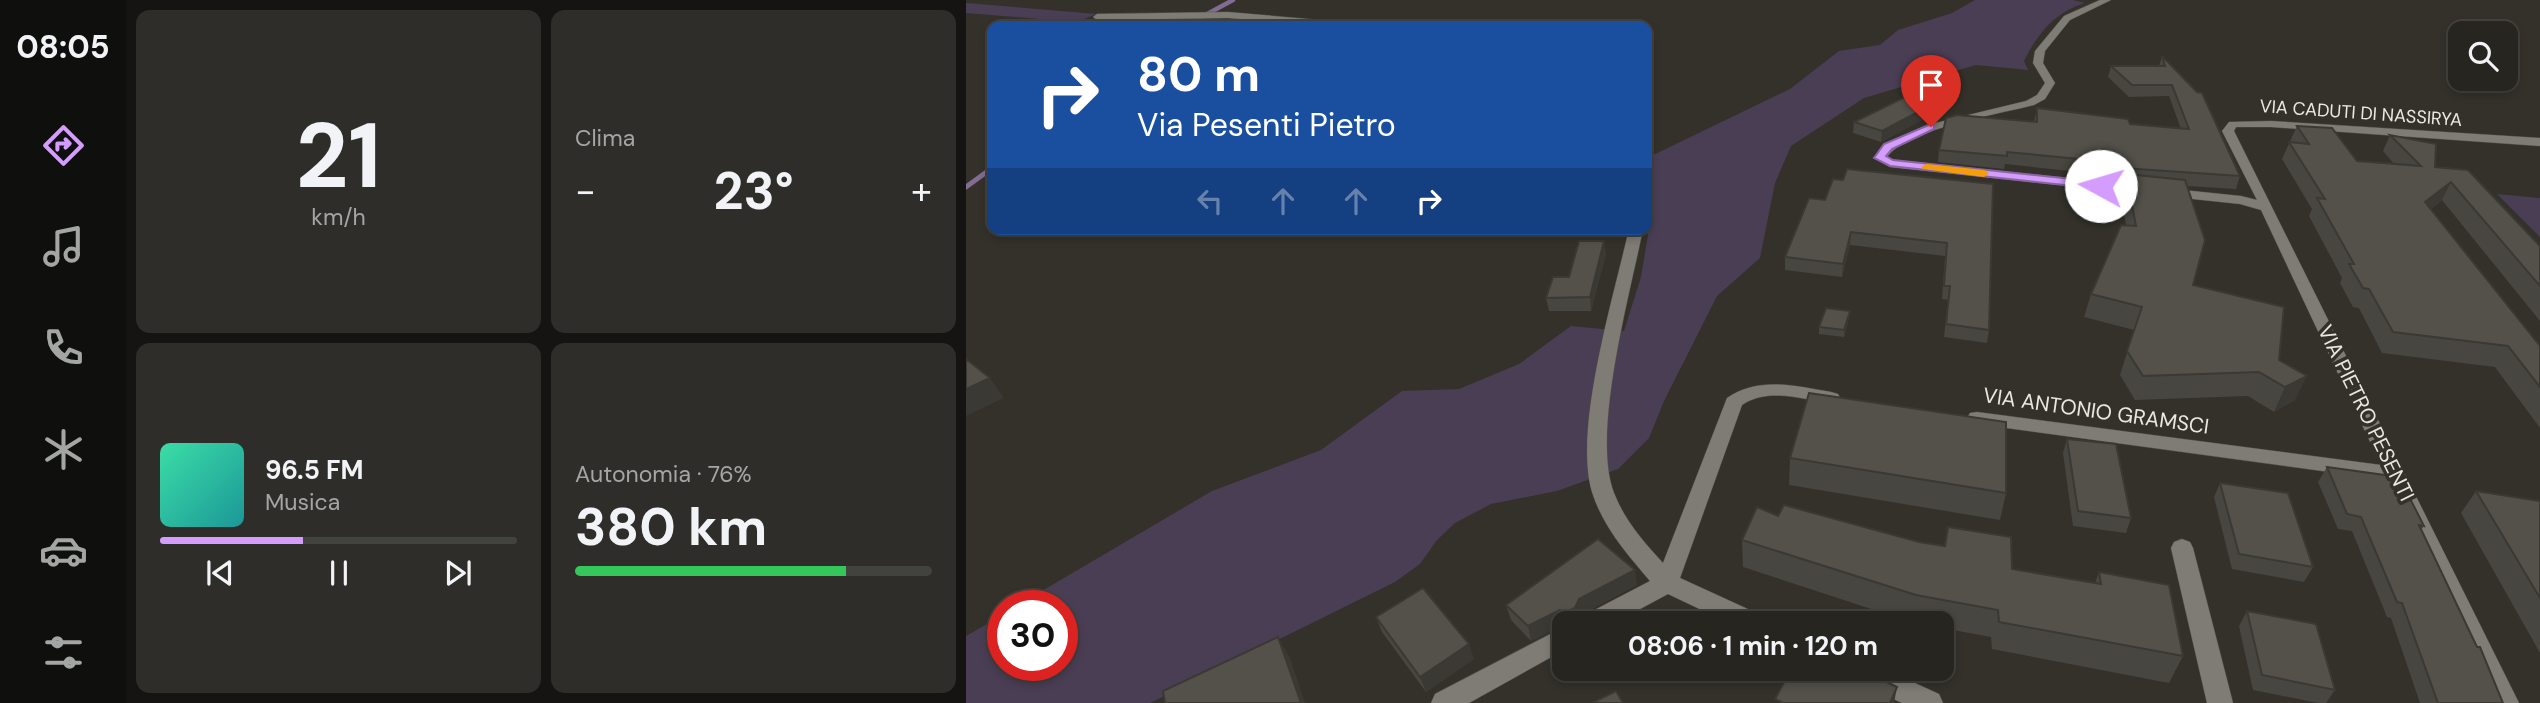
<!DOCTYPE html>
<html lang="it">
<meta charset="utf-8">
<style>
body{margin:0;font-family:"DM Sans",sans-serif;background:#2e2d29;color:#f1f3f6;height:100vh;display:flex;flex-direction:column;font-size:26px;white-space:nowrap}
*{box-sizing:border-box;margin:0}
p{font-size:23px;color:#a4a5a5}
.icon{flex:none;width:38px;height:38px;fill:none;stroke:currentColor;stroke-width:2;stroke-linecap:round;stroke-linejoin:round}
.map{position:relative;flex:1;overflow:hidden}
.sheet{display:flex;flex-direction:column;gap:10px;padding:10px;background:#151412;width:840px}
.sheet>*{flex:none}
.banner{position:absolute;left:21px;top:21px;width:665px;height:214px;border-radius:14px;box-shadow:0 4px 10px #0003,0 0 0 2px #42423e;background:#1a4fa0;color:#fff;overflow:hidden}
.tools{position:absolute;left:1482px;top:21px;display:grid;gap:14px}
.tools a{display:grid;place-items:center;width:70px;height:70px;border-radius:14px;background:#262520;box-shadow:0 4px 10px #0003,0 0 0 2px #42423e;font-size:35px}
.speed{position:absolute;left:21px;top:590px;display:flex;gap:14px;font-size:35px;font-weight:700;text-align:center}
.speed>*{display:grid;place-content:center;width:91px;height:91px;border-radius:50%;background:#262520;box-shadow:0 4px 10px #0003,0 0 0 2px #42423e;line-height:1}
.speed .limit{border:10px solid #d22;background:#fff;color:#111}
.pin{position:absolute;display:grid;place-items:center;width:60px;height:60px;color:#fff;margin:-72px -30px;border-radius:50% 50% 50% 0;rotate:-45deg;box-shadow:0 0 7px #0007}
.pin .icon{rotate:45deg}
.me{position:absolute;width:77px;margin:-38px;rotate:276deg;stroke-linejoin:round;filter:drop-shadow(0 0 5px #0008)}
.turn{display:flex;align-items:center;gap:24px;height:147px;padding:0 35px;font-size:32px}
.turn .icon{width:91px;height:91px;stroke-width:2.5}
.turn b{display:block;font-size:49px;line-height:60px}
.lanes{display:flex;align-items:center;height:66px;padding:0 35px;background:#0003;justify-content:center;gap:35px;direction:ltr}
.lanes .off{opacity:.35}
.big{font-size:52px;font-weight:700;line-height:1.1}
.sheet .tile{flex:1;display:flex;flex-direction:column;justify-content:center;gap:10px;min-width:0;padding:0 24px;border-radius:14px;background:#2e2d29}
.sheet .dial{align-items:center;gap:0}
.dial b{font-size:91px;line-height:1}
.song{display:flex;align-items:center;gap:21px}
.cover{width:84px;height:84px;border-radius:10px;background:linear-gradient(135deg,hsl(160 70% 55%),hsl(180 70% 35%))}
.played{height:7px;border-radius:4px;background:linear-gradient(90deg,#d49cfc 40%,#42423e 40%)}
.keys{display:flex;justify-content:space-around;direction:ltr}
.heat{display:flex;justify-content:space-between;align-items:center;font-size:38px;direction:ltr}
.charge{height:10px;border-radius:5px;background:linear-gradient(90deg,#34c759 76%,#42423e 0)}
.sheet .tiles{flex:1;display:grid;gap:10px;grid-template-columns:repeat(2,1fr)}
.trip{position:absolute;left:586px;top:611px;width:402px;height:70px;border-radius:14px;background:#262520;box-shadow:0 4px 10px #0003,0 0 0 2px #42423e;font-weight:700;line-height:70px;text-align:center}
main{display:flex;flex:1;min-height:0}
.tab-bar{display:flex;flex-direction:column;width:126px;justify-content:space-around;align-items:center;background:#0f0f0d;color:#a4a5a5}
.tab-bar .icon{width:49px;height:49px}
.tab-bar .current{color:#d49cfc}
.tab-bar b{font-size:32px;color:#f1f3f6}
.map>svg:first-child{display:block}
.green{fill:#4a3e54}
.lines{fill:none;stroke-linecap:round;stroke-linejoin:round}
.stream-far1{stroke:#816c92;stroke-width:4.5}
.stream{stroke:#816c92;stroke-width:5}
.minor-casing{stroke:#504f49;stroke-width:1}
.minor{fill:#7e7c74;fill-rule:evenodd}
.wall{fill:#474640}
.shaded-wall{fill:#3a3934}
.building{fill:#53514a;stroke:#3a3934;stroke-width:2}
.route{fill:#d49cfc;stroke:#8a65a4;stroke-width:2}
.slow{fill:#f59e0b}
.labels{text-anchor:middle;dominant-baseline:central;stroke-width:7;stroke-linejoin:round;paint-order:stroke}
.far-street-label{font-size:18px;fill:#e9e8e3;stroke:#33312a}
.street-label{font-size:21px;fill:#e9e8e3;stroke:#33312a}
</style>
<main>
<nav class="tab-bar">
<b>08:05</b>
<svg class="icon current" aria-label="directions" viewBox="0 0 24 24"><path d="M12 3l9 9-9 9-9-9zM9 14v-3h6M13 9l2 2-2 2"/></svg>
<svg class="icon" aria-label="music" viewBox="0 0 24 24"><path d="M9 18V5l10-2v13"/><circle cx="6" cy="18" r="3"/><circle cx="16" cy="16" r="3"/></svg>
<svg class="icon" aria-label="phone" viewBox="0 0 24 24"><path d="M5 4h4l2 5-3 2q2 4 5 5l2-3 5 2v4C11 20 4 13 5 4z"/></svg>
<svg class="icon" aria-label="climate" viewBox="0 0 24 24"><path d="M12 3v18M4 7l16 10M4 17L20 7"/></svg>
<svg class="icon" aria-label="car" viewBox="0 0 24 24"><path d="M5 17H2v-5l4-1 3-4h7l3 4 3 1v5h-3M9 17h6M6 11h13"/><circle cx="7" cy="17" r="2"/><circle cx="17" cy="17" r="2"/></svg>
<svg class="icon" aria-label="filters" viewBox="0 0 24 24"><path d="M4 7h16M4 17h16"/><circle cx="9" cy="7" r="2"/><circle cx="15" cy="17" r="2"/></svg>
</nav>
<section class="sheet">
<div class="tiles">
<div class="tile dial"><b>21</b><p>km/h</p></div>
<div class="tile"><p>Clima</p>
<div class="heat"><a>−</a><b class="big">23°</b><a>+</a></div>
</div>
<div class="tile">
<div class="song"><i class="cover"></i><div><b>96.5 FM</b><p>Musica</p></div></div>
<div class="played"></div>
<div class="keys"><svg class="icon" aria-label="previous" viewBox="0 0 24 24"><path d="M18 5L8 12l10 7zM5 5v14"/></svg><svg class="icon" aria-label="pause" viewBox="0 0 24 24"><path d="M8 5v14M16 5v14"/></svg><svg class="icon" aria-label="next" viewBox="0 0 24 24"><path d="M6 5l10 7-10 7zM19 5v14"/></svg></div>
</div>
<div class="tile"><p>Autonomia · 76%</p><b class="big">380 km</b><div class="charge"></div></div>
</div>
</section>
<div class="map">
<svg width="1574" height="703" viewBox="0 0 1574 703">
<rect width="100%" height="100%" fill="#33312a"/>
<path class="green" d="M1009,0h98l12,3c-30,9 -48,31 -61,58l4,9 -52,-5 -112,33 -73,48 -16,37 -15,75 -43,38 -53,105 -15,37 -31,31 -61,22 -66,13 -36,19 -18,17 -17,24 -25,18 -245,121h-184v-67l37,-21v50h59v-59l-44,-1 194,-114 109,-41 81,-59 57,-2 60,-25 52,-38 53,5 17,-54 7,-42 -1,-77 143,-69 49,-38 41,-6 18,-15 54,-17z
M0,3l131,11 -21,8 -110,-9z
M1531,194l43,4v39z"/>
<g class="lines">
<path class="stream-far1" d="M219,26l48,-26"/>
<path class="stream" d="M0,187l26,-19"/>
<g class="minor-casing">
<path id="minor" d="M1134,0h11l-41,20 -25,31 -2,12 12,20 -10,16 -11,6c-35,9 -127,24 -147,52l6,3 348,36 16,4 -35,-69 7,-9 42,-1 269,17v8l-269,-19h-35l-2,4 285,572h-27l-104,-223 -411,-56 -7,-1 -3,-5 3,-5 7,-1 404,53 -120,-255 -21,-6 -350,-37 -16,-9 10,-14 43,-19 99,-24 11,-6 8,-12 -12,-20 2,-12 29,-35z
M262,12l127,11 4,3h-32l-99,-8 -131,2 -4,-3 4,-3z
M663,229h14c-13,65 -52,205 -29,264 11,28 29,48 49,70l64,-165c32,-22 68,-12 104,-6l7,2 2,4 -2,4 -7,2c-29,-5 -63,-17 -89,1l-62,173 83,38 3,7h-37l-61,-29 -54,29h-34l3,-7 67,-35c-23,-27 -47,-54 -58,-89 -19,-63 22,-196 37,-263z
M1216,539l8,3 3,6 40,155h-26l-36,-155 3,-6z
M598,627v23l-95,53h-38l4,-9z
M875,668h41l57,26 4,9h-41l-57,-27z"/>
</g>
<use href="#minor" class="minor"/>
</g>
<path class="wall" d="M1196,56l78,120 -4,13 -49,-3 6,99 86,75 16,40 -21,12 -26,-16 -113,4 -15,-25 14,-45 -50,-13 7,-23 35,-69 -6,-31 4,-13h-6l-1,-5 -112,-12 -1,5 -66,-7 1,-12 95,-28 3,-14 93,16 51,5 -12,-33 -40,1 -21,-20 3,-11h48z
M973,101l-2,11 -56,30 -28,-9 1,-11z
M1331,126l60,35 37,3 -11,-13 7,-16 45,32 105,79v75l-98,-121 -11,9 109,137v82l-45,-61 -113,-14 -23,-45 -6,-1 -13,-24 2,-5 -33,-62 3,-7 -30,-50z
M1027,184l-4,146 -2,13 -43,-6 4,-37 -6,-1 3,-43 -95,-11 -8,32 -57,-7v-13l40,-57z
M73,229h38l-20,8z
M640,254l-15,57h-42l-3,-13 23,-21z
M884,311l-1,7 -5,19 -25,-3v-7z
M1101,439l64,79 -5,15 -53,-7 -10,-73z
M824,458l216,35 -6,27 -211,-35z
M1361,467l97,59 -3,4 82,173h-83l-29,-85 -4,-1 -35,-86 -14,-2 -20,-47z
M1254,483l93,84 -9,15 -72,-13 -18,-72z
M1510,491l64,10v152l-79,-140z
M812,516l166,30 4,-19 64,42 83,14 4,-11 84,84 -14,27 -177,-34 -1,-12 -49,-9v-5l-31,-1 -168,-55 -1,-27z
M671,585l-55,29 -4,9h-14v3l-1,-1 -32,16 -20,-21 -5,-15z
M1281,611l88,79 -9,13h-8l-65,-13 -14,-64z
M410,617l98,42 -48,33 -44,-60z"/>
<path class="shaded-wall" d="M973,101l-2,11 -56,30 1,-11z
M1485,182l-9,18 -26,20 9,-18z
M87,229h24l-20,8z
M885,232l-1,13 -8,32 1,-13z
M638,241l2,13 -15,57 -1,-14z
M884,311l-1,7 -5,19v-7z
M1341,376l-12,24 -21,12 11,-25z
M24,378l14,20 -38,18v-27z
M669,570l2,15 -55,29 -4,9h-13l-2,-10 16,-14z
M594,610l3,15 -32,16 -3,-15z
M312,637l12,21 15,45h-4z
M503,644l5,15 -48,33 -6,-15z
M931,687l-3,16h-4z"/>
<path class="building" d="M1196,56l35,36 5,1 38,83 -118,-8 -1,-5 -114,-11v4l-68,-6 7,-32 11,-3 80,7v-14l91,11 2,5 59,5 -17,-44h-40l-21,-19h54z
M947,93l26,8 -57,30 -28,-9z
M1331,126l35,2 25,33 64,5 -31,-31 46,9 -1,23 33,3 72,76v40l-89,-104 -26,20 115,144v41l-32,-41 -115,-14 -24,-43 -6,-1 -14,-24h5l-37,-66 8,1 -36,-57 20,2z
M881,169l146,15 -4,146 -43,-6 4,-38h-6l3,-43 -96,-11 -8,32 -58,-7 24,-59 16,2 8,-21 10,1z
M1160,174l59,6 20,60 -12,45 91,22 -5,53 28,16 -22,11 -26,-15 -116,4 -16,-25 15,-44 -51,-13 30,-69 15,1z
M613,241h25l-14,56 -44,1 7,-21h16z
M860,308l24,3 -6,19 -25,-3z
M0,359l24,19 -24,11z
M843,393l197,29v71l-216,-35z
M1101,439l49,5 15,74 -53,-7z
M1361,467l72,10 25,49 -5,-1 58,122h3l23,56h-65l-36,-100 -5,-1 -36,-85 -14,-3z
M1254,483l68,10 25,74 -74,-13z
M1510,491l64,10v97z
M818,505l135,37 26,4 3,-19 63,10 1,32 89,15 -2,-12 70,13 14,71 -184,-34 -1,-12 -82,-15 -174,-55 15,-33 21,9z
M632,539l37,31 -56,29 -4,9 -12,5 -3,-3 -32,16 -22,-21z
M457,588l46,56 -49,33 -44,-60z
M1281,611l69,13 19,66 -73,-15z
M312,637l23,66h-136l-2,-12z
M826,668h66l39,19 -7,16h-107l-8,-4z
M650,691l7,12h-31z"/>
<path class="route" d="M965,124l3,1v4l-42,20 -6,7 7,4 208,22 6,4 -6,3 -211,-23 -16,-8 10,-14z"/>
<path class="slow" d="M961,164l57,6 5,3 -5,4 -61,-8 -2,-2z"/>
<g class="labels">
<g class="far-street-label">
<text transform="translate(1395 113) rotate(4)">VIA CADUTI DI NASSIRYA</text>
</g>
<g class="street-label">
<text transform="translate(1130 411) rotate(8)">VIA ANTONIO GRAMSCI</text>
<text transform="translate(1400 413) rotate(64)">VIA PIETRO PESENTI</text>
</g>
</g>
</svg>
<div class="tools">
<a><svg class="icon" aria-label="search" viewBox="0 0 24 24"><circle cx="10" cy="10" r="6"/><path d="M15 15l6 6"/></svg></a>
</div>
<div class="speed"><div class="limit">30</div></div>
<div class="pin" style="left:965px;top:127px;background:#d93025"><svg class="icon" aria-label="arrive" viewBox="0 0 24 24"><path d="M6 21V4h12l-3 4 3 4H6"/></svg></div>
<svg class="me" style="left:1135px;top:186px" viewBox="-20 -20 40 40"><circle r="19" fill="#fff"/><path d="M0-13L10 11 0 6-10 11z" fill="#d49cfc"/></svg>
<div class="trip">08:06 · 1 min · 120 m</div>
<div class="banner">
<div class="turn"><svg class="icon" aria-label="right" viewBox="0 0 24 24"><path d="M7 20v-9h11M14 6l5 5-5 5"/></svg><div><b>80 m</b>Via Pesenti Pietro</div></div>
<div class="lanes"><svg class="icon off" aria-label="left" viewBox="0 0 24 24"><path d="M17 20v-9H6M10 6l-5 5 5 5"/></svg><svg class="icon off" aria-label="ahead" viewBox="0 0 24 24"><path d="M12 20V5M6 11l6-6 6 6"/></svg><svg class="icon off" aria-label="ahead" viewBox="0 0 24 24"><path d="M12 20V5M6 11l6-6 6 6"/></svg><svg class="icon" aria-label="right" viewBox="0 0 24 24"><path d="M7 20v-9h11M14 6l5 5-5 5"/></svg></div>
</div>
</div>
</main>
